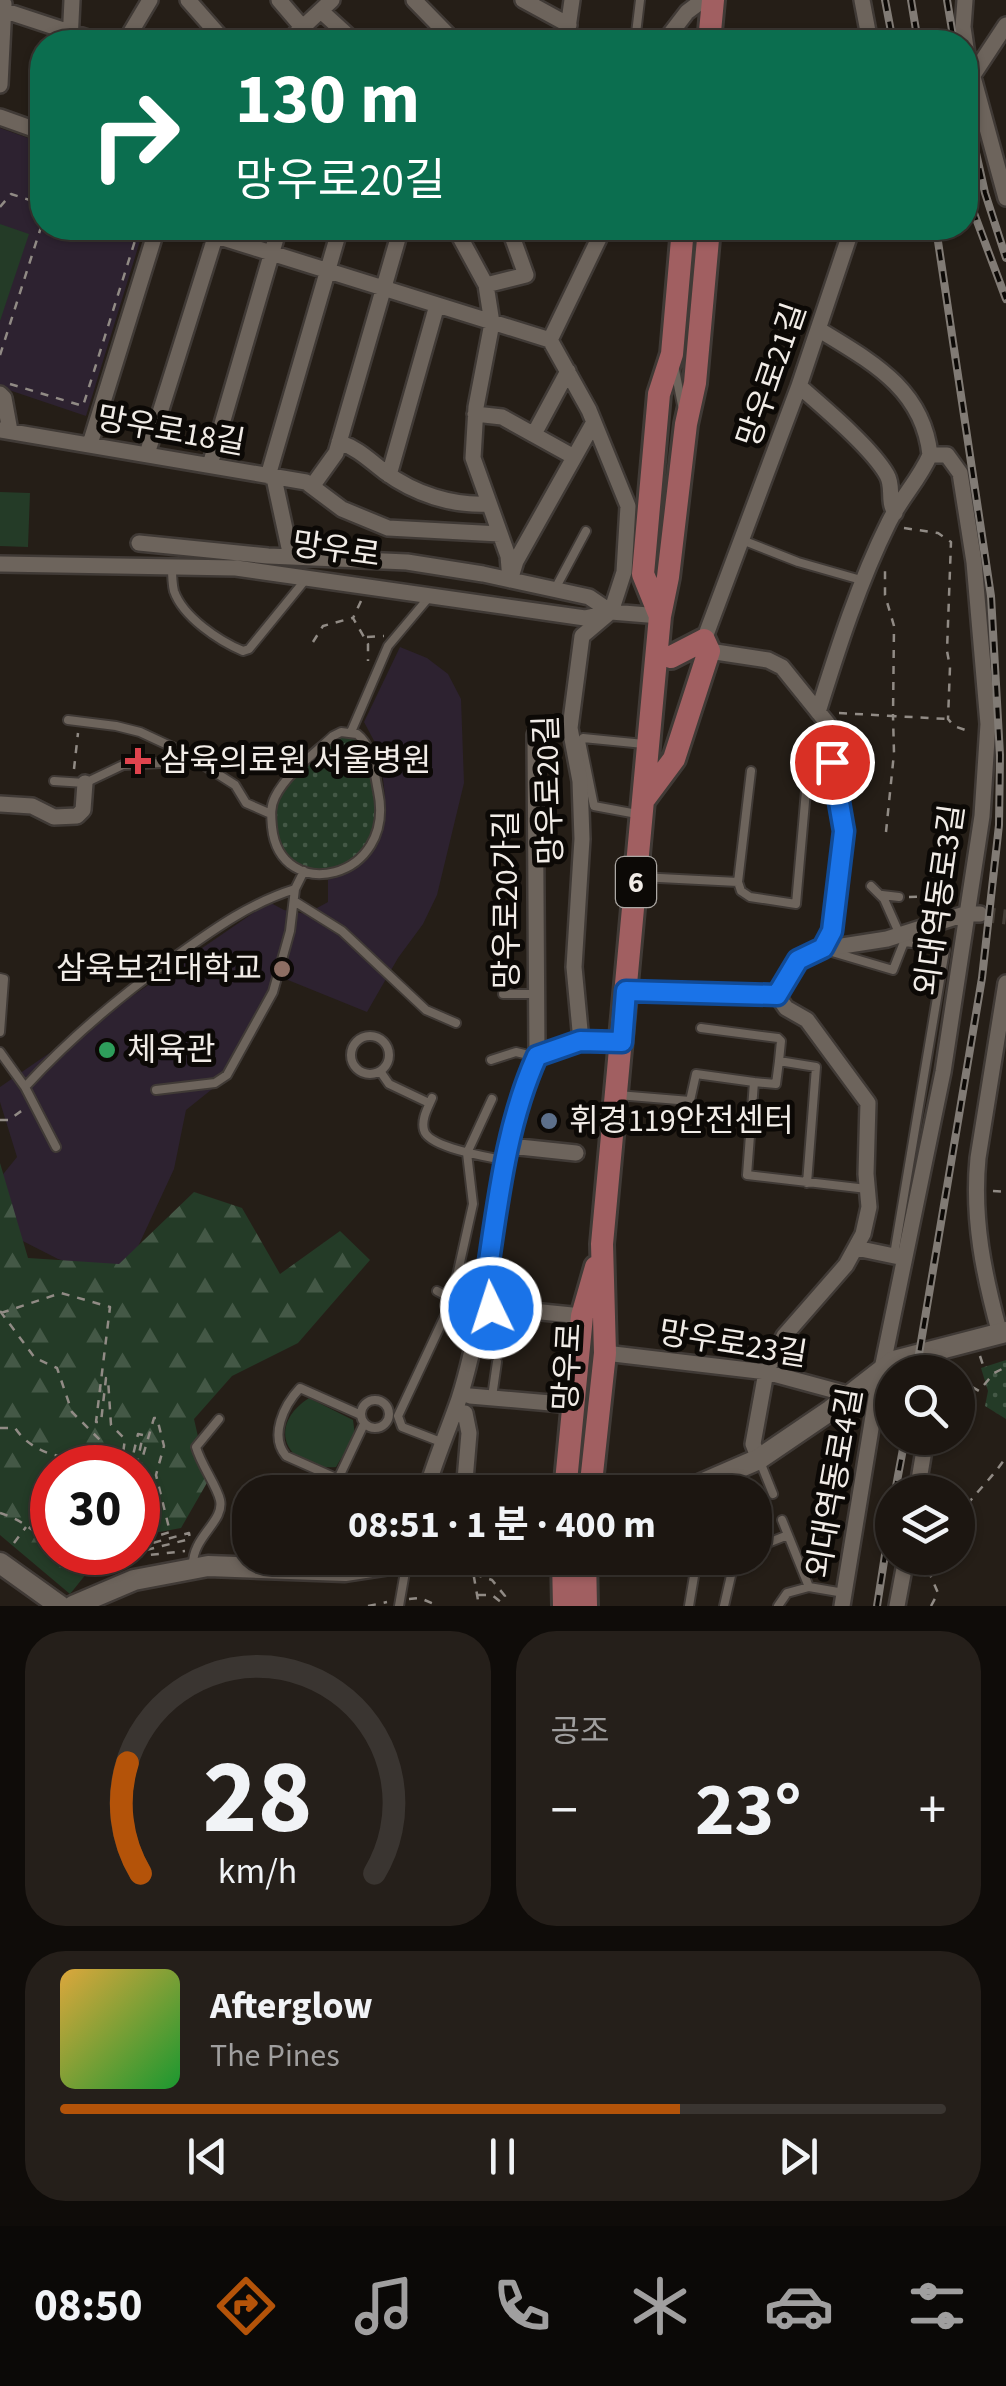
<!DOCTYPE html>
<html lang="ko">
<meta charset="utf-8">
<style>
body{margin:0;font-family:"Source Sans 3","Noto Sans KR",sans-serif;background:#251f1a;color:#f1f3f6;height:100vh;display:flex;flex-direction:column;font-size:38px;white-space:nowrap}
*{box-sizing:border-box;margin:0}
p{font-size:32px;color:#a09f9f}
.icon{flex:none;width:55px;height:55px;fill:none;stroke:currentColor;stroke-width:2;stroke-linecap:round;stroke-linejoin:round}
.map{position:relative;height:1606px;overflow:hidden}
.panel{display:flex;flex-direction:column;gap:25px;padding:25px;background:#0f0c09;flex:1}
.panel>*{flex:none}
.hud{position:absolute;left:30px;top:30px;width:948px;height:210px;border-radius:40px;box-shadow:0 2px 8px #0004,0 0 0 2px #3a3531;background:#0b6e4f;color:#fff;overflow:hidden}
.controls{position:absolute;left:875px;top:1355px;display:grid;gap:20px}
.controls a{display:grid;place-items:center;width:100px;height:100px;border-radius:50%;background:#1c1611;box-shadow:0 2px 8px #0004,0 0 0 2px #3a3531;font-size:50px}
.speed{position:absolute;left:30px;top:1445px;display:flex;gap:20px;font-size:50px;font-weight:700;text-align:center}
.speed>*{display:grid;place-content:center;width:130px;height:130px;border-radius:50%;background:#1c1611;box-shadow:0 2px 8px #0004,0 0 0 2px #3a3531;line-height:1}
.speed .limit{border:15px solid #d22;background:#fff;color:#111}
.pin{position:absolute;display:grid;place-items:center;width:85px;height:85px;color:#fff;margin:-42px;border:5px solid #fff;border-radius:50%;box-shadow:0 2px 10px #0007}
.me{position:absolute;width:110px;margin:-55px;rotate:356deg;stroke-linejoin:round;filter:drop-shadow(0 0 8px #0008)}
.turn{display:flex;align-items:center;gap:35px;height:210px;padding:0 40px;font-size:45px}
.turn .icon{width:130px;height:130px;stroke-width:2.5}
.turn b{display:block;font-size:70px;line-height:85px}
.big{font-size:75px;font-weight:700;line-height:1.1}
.panel .widget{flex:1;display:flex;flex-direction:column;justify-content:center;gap:15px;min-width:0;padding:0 35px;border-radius:40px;background:#251f1a}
.panel .dial{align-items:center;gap:0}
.dial svg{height:260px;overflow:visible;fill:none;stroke:#3a3531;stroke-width:7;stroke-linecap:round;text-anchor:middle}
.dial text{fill:#f1f3f6;stroke:none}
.song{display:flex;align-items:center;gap:30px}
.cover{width:120px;height:120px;border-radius:15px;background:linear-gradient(135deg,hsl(40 70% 55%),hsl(130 70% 35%))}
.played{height:10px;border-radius:5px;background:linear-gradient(90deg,#b45309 70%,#3a3531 70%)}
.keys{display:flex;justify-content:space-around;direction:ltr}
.heat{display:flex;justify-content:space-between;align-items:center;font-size:55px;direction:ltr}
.panel .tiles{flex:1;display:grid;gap:25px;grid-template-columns:1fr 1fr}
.widget:last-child{grid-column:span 2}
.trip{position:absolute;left:232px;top:1475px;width:540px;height:100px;border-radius:40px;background:#1c1611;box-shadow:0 2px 8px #0004,0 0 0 2px #3a3531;font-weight:700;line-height:100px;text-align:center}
.tab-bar{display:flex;height:160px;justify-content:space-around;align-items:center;background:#0b0907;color:#a09f9f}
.tab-bar .icon{width:70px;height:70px}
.tab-bar .current{color:#b45309}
.tab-bar b{font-size:45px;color:#f1f3f6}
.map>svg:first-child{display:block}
.education{fill:#2d2230}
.grass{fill:url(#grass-dots)}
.forest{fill:url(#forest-firs)}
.green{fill:#243b27}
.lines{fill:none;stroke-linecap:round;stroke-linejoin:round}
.street-tunnel{stroke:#443d36;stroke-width:15;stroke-dasharray:15 8;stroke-linecap:butt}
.lane-casing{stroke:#403a36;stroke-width:12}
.street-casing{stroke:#403a36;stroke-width:20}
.secondary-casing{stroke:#403a36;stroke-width:25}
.primary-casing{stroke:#403a36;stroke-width:28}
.path{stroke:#918b85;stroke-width:2.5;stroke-dasharray:8 8;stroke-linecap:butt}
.lane{stroke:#6d645c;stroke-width:8}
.street{stroke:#6d645c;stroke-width:15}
.secondary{stroke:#6d645c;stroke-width:20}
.primary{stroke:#a15f61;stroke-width:22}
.rail-casing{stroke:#817b75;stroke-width:8}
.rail{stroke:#0c0906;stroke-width:4;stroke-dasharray:11;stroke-linecap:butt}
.route-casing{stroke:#114b97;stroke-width:25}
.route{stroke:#1a73e8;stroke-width:18}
.health-dot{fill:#e0444e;stroke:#0c0906;stroke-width:4}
.education-dot{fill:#8d6e63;stroke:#0c0906;stroke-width:4}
.leisure-dot{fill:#2e9e5b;stroke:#0c0906;stroke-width:4}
.service-dot{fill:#5c6f8a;stroke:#0c0906;stroke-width:4}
.labels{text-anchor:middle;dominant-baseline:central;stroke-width:10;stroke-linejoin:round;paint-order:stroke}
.shield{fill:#0c0906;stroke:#aca8a4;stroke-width:2.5}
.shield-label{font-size:30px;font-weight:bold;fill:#f1ece7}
.street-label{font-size:32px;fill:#f1ece7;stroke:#0c0906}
.poi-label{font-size:32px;fill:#f1ece7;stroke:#0c0906;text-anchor:start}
</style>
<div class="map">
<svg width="1006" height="1606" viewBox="0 0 1006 1606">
<defs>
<pattern id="grass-dots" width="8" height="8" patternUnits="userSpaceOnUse" patternTransform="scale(2.5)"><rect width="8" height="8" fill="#243b27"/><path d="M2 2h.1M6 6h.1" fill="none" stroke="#445846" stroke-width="1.8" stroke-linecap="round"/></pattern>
<pattern id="forest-firs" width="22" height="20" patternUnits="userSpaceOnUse" patternTransform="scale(2.5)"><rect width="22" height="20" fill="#243b27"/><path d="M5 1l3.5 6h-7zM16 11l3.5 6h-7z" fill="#445846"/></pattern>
</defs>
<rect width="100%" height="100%" fill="#251e17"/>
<path class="education" d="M0,128l42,15v85h102l-58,188 -86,-29z
M400,647l27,11 21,16 13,25 3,84 -27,112 -14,29 -25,34 -31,54 -84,-34 -62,104 -35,28 -12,59 -51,110 -65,-20 -49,-25 -9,-56 17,-21 -17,-55v-15l269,-185 15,8 22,4 22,-12v-22l43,-26 13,-33 1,-24 -5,-45 -16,-30z"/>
<path class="grass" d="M345,735c8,2 14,5 17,13 10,23 19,69 10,91 -6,13 -16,19 -28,26 -12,6 -24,9 -37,4 -13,-4 -20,-13 -26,-26 -5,-9 -8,-27 -5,-37 6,-21 50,-61 69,-71z
M1006,1360v59l-21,-13 3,-15 -7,-23z"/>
<path class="forest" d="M0,1163l28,95 91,6 75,-72 48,16 38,66 60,-43 30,29 -72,83 -66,33 -38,43 14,62 -27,47 -43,8v-68h-86v84l51,1 -33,41 -70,-59z"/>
<path class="green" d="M0,224l29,10 -29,87z
M0,492l30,1 -2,54 -28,-1z
M309,1398l44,22 2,15 -19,32c-48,4 -72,-40 -27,-69z"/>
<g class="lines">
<path class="street-tunnel" d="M980,914l26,3"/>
<g class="lane-casing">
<path id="lane" d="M635,42l5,-42
M675,370l7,35
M742,540l56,22 63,18
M172,566c0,8 0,17 2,25 9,26 45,50 69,60l6,-2 57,-70
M555,589l31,-58
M68,720l48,6 24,6 43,20 52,33 11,18 25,11
M341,732l16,2c16,12 17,38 21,57 19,89 -98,115 -106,36 -1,-11 -2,-20 3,-30 12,-24 39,-43 58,-61z
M351,732l37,-86 42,-50
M54,781l31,2 38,-18 74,-4
M637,814l-43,-8 -13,-65 2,-3 61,6
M640,877l98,5 3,9 9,6 46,7 12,-136
M738,882l13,-111
M871,886l13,13 16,36
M882,895l17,2
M294,901l48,30 84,79 30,13
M832,952l61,18 11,-28 36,4 5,4 -51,305
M0,978l4,1 -4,53
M503,994h32
M701,1028l77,10 3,3 -2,20
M351 1055a19 19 0 1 1 38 0a19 19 0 1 1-38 0Z
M0,1052l25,35
M491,1060l25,-8 21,5
M380,1071l9,13 40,19
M754,1082l22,2 3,-23 37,6 -9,116
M156,1090l59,-7 12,-8 46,-83 17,-61 5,-42
M618,1095l72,6 6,-27 58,8 -7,93 120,14
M432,1098c-4,10 -11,21 -8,32 4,18 66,27 83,31
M56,1147l-31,-60c45,-49 90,-87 144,-126 41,-29 78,-57 126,-72l9,-18
M437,1291l15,8
M492,1397l5,-35
M361 1414a14 14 0 1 1 28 0a14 14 0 1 1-28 0Z
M361,1415l-61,-27c-16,17 -31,48 -14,68l52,23 26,-55
M441,1442l-39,-15 -4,-11 53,-113 22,-99 -6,-51 25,-54
M759,1459l14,35
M755,1548l33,-13
M193,1567c-2,-30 32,-45 27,-67 -3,-14 -19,-35 -24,-53l23,-28
M809,1587l35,6
M399,1606l7,-40
M689,1606l8,-48
M724,1606l11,-48
M778,1606l9,-13 22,-6 -27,-67"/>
</g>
<g class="street-casing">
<path id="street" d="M188,0l37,42
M279,0l24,28
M414,0l41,42
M523,0l46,25
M862,0l8,42
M965,0l-2,27 4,28 39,143
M0,9l100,33
M321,11l34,31
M70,42l2,-42
M125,42l25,-42
M287,42l45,-42
M566,42l6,-42
M664,42l23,-30 16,-12
M973,75l33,-50
M0,85l4,-81
M0,117l42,15
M191,228l359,112 39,70 39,96 -4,66 -13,40
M455,228l31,57 6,38 -16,84 -3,51 35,98 2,24
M486,285l40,-10 -17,-47
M818,329c52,32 105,59 112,126
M550,340l54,-112
M799,386c24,21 73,62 88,89 7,12 0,25 8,38
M0,394l4,4 6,33
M475,414l27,3 72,40
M0,430l306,52 36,27 46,19 112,6
M534,434l34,-63
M339,442c20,7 30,18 46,30 30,22 67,34 104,32
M90,444l67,-216
M147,454l71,-226
M210,465l69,-237
M389,475l48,-170
M268,476l72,-248
M274,478l17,79
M313,485l23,-32 65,-225
M139,543l129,13 139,6 76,12 106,23 22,15
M0,564l236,4 349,50 26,-6 49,4
M511,577l5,-16 78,-139
M704,640l95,-254 53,-158
M709,651l59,9 14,7 46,57 16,107 -12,100 -9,18
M818,712c20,-64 41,-130 71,-190 12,-24 30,-42 41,-67
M0,804l32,2 22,11 23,-1 6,-6 2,-27
M626,991l151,4
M777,995l22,-35 24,-11 64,-10 81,-26 12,1
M581,1041l-7,-74 8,-128 -2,-58 -10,-53 12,-92 26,-22
M537,1057l-2,-322 3,-6 32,-1
M510,1146l66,7
M856,1248l48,10
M482,1306l100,10
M1000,1334c-16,-58 -28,-115 -22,-176l28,-175
M605,1353l161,19 85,23
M937,1372l4,-22
M470,1396l103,9
M759,1459l-6,-15 13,-72 18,-36 62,-71 17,-31 6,-27 -3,-33 2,-71 -61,-83 -21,-12 -9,-13
M426,1492c9,-32 22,-61 33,-93 10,-31 17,-65 23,-97 16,-81 20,-169 55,-245l44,-16 41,2
M464,1492l5,-59 -4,-20
M917,1492l9,-54
M842,1606l34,-208 67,-326 39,-256 6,-92 -14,-162 -14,-89 -13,-18h-17
M897,1606l9,-48"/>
</g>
<g class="secondary-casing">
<path id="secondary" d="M683,1492l76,-33 72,-49 63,-49 112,-29
M0,1563l60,43
M73,1606l61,-26 74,-14 137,5 85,-13"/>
</g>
<g class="primary-casing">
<path id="primary" d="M709,42l4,-42
M660,616l-17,-42 16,-180 13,-40 11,-126
M645,798l29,-39 35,-108 -5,-11 -33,17
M565,1492l17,-176 14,-49
M590,1492l15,-139 -3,-109 58,-628 8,-39 18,-153 9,-41 14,-155
M563,1558l1,48
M585,1558l1,48"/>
</g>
<path class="path" d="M0,207l11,-13 31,10
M0,355l42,-131
M10,384l73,22 56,-178
M904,528l34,5 13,9 -4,109 3,16 -2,52 6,7 17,6
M361,601l-8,17 15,26v17
M367,637l17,-1
M313,642l10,-16 29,-8
M839,713l54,3 1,-90 -9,-31v-26
M74,769l4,-36
M886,832l8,-79 -1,-37 54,3
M909,897l26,-1 19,-7
M0,1120h9l15,-11
M993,1191l13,1
M0,1311l35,47 22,10 15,44 33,33 11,23
M1,1313l60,-20 49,14 -14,115h5l5,-44 2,1 3,46 14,14 -4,29
M980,1356l3,9
M958,1379l21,12 15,-18 12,-6
M0,1428h15c15,22 40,30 67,31l7,9
M130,1468l8,-34 5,1 -7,33
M138,1488v5h4l-2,-27 14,-48h3l7,28 -8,29 14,57 -32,10
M0,1513c20,6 40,20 52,37
M958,1518c14,-23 34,-39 48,-61
M14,1543l12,-16
M138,1547l51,-14 1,6 -52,13 2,4 45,-5
M54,1552l39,27
M471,1560l8,46
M474,1574l18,6 13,16 -2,7
M478,1595h14l14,11
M409,1599l11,-1 16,7
M368,1606l19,-4
M931,1606l7,-13 -9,-21 2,-14"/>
<use href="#lane" class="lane"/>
<use href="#street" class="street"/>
<use href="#secondary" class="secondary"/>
<use href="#primary" class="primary"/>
<g class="rail-casing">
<path id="rail" d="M885,0l8,42
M911,0l7,42
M947,0l7,42
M965,104l20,89 21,65
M965,189l41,110
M916,1372l66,-394 17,-153 1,-70 -9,-159 -55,-368
M895,1492l10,-54
M877,1606l15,-96"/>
</g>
<use href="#rail" class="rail"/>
</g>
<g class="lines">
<g class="route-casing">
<path id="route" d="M491,1308l-9,-2c14,-82 20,-173 55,-250l43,-15 42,1 4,-51 151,4 21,-35 25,-12 9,-17 12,-100 -12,-69"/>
</g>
<use href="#route" class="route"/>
</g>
<path class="health-dot" d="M133 746h10v10h10v10h-10v10h-10v-10h-10v-10h10z"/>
<circle class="education-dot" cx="282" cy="969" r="10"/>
<circle class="leisure-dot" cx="107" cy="1050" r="10"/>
<circle class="service-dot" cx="549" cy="1121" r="10"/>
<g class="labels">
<rect class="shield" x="616" y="857" width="40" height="50" rx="8"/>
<g class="shield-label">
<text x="636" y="882">6</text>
</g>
<g class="street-label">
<text transform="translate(772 375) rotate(-71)">망우로21길</text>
<text transform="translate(171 431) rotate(10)">망우로18길</text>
<text transform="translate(336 550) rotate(8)">망우로</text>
<text transform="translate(549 790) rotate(-92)">망우로20길</text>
<text transform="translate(507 900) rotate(-90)">망우로20가길</text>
<text transform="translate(940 900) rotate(-82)">외대역동로3길</text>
<text transform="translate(733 1344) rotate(9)">망우로23길</text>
<text transform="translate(568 1367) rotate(-87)">망우로</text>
<text transform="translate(835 1483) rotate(-80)">외대역동로4길</text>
</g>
<g class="poi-label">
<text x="160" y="761">삼육의료원 서울병원</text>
<text x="262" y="969" text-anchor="end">삼육보건대학교</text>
<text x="127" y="1050">체육관</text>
<text x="569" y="1121">휘경119안전센터</text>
</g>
</g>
</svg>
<div class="controls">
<a><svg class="icon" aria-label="search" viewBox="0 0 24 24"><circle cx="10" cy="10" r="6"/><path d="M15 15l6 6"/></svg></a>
<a><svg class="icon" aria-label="layers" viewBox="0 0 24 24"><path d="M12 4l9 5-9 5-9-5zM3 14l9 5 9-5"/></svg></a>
</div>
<div class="speed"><div class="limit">30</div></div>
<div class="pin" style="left:832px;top:762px;background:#d93025"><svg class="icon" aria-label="arrive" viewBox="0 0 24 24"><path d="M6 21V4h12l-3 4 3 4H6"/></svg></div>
<svg class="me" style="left:491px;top:1308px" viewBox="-20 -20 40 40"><circle r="17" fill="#1a73e8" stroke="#fff" stroke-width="3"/><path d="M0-11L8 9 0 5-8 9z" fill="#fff"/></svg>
<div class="trip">08:51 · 1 분 · 400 m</div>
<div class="hud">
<div class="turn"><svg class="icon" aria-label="right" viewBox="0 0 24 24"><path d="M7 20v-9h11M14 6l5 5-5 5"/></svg><div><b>130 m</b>망우로20길</div></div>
</div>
</div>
<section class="panel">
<div class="tiles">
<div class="widget dial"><svg viewBox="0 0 100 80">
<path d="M14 69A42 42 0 1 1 86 69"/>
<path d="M14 69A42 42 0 0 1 10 35" stroke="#b45309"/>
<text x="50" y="56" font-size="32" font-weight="700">28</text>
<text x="50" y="72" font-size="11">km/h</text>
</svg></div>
<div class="widget"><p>공조</p>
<div class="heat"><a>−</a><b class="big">23°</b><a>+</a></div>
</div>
<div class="widget">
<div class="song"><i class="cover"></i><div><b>Afterglow</b><p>The Pines</p></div></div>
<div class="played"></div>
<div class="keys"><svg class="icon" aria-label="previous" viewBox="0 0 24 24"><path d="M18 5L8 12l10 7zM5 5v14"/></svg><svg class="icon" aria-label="pause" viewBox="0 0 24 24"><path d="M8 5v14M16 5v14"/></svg><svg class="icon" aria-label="next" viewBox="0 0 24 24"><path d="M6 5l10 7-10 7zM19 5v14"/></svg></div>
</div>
</div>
</section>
<nav class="tab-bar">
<b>08:50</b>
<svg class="icon current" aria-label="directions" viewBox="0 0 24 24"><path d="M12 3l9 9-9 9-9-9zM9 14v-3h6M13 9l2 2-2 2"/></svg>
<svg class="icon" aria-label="music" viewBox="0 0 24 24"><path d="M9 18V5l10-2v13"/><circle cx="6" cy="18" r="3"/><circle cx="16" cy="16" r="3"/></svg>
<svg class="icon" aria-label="phone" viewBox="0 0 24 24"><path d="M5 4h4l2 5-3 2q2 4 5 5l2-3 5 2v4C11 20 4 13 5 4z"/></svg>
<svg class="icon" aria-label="climate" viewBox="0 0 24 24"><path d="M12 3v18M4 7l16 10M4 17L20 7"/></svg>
<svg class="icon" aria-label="car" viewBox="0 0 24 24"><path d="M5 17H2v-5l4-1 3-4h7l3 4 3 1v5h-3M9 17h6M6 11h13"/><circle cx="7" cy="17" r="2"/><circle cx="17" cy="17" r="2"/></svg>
<svg class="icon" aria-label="filters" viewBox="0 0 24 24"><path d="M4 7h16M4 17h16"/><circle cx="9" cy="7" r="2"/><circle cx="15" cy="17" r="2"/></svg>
</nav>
